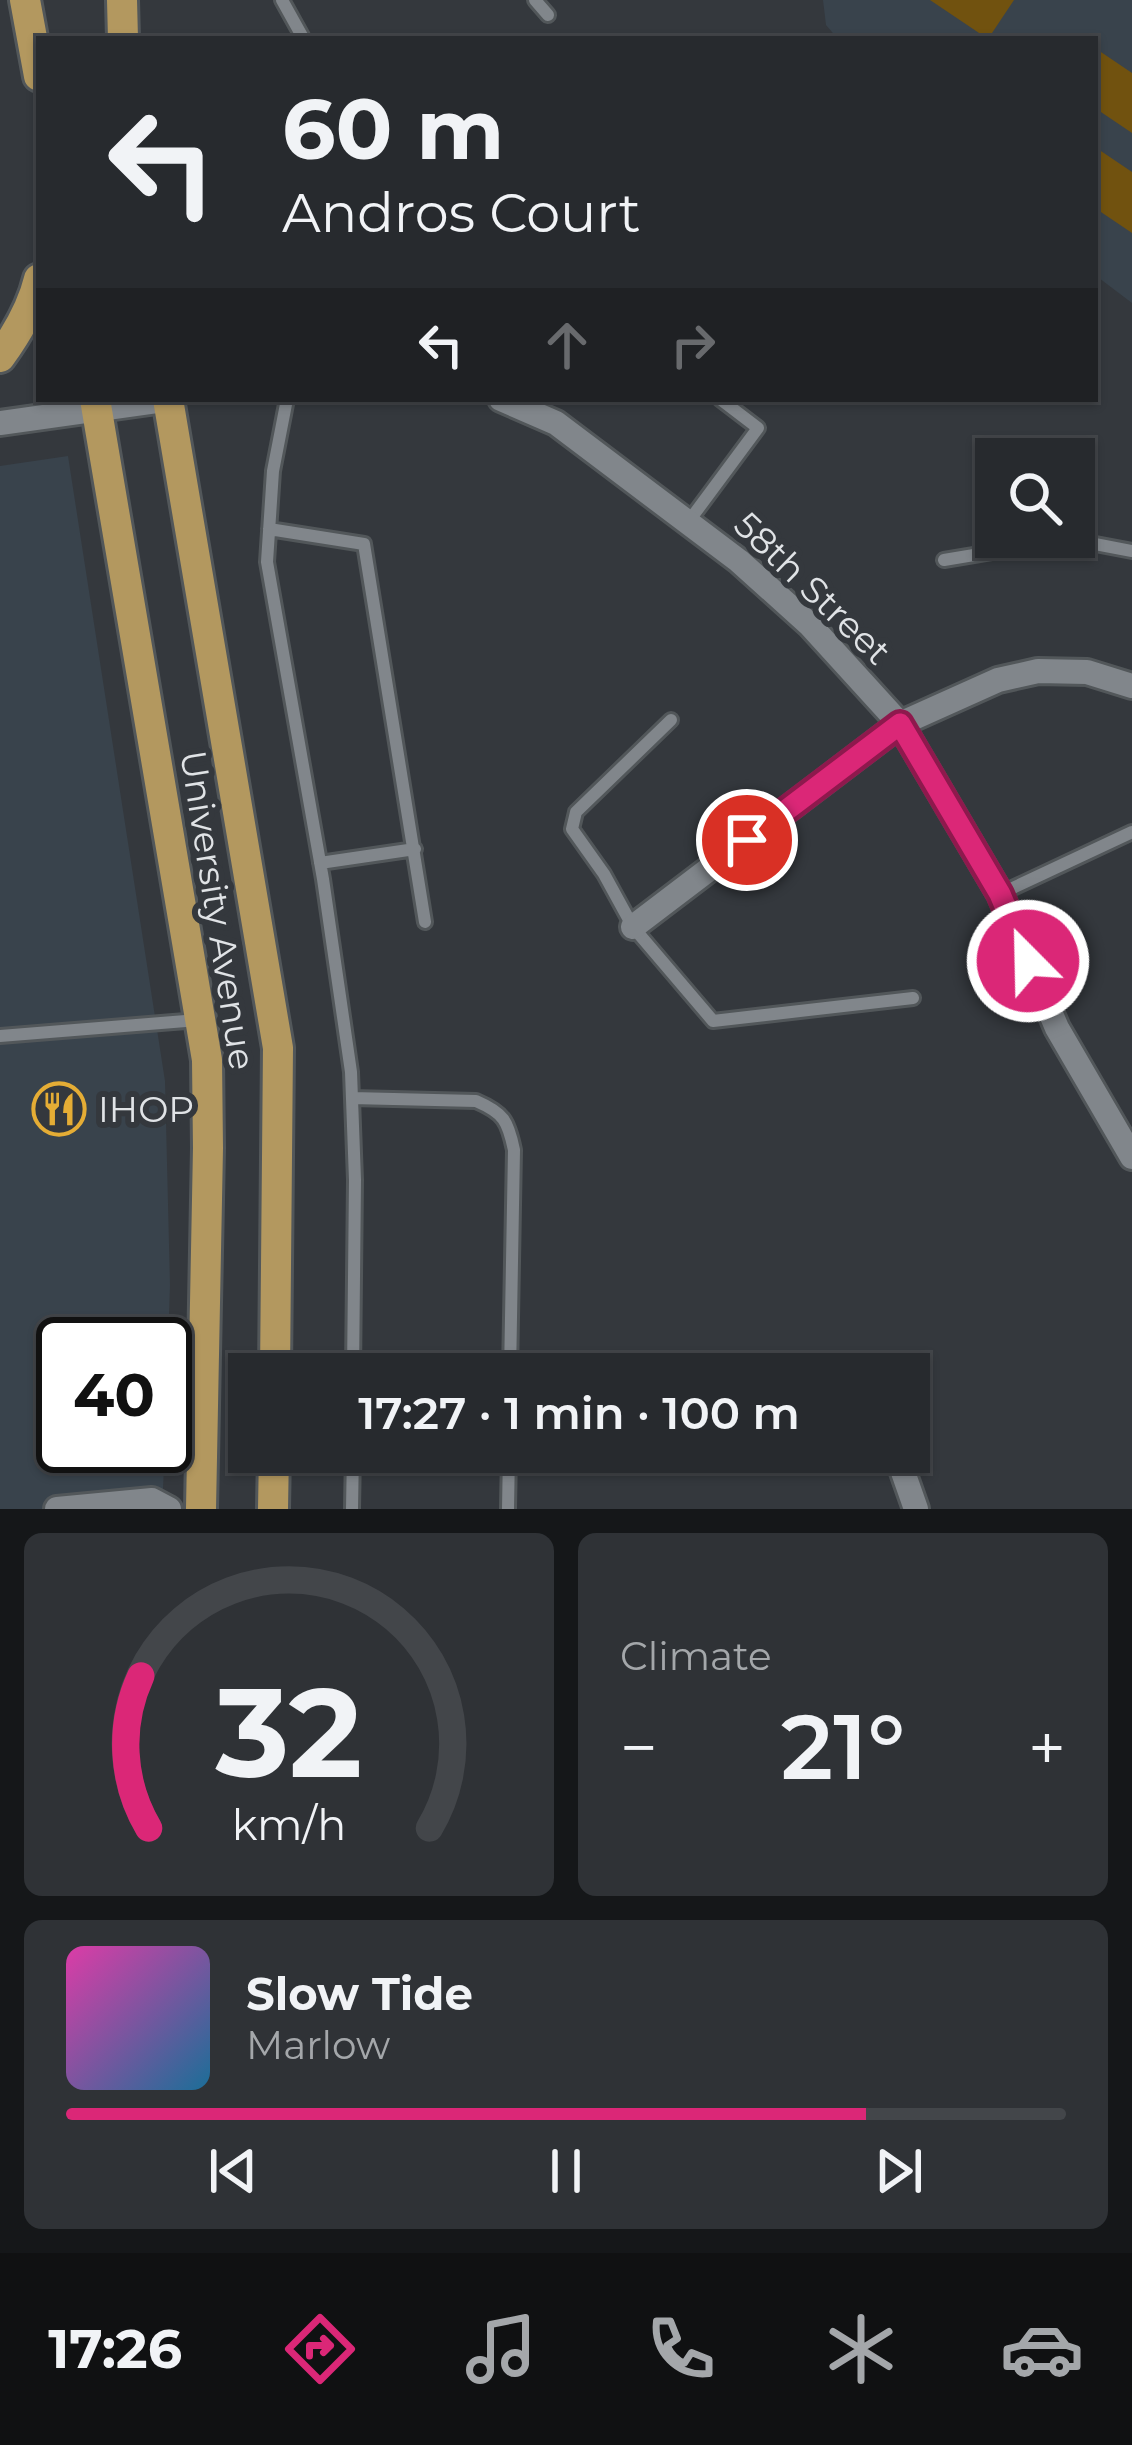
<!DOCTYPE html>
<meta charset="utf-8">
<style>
body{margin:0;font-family:Montserrat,sans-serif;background:#2f3236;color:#f1f3f6;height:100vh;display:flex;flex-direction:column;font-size:45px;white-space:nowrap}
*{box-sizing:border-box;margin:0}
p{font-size:39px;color:#a4a7aa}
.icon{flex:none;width:66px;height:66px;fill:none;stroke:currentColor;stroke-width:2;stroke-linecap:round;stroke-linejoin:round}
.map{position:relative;height:1509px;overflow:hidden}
.sheet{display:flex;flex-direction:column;gap:24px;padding:24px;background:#151719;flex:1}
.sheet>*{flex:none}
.guide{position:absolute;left:36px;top:36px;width:1062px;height:366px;border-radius:0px;box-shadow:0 3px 9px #0004,0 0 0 3px #43464a;background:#272a2e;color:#f1f3f6;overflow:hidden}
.controls{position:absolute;left:975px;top:438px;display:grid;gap:24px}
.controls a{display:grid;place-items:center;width:120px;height:120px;border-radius:0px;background:#272a2e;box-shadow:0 3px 9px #0004,0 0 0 3px #43464a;font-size:60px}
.speed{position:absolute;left:36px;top:1317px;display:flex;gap:24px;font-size:60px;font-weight:700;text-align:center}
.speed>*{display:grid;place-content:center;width:156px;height:156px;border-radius:50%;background:#272a2e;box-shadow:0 3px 9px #0004,0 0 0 3px #43464a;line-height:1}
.speed .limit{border:6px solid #111;border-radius:18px;background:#fff;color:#111}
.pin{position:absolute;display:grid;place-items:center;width:102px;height:102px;color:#fff;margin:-51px;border:6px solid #fff;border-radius:50%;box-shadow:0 3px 12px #0007}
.me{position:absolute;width:132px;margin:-66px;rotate:337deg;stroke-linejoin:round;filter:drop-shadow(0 0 9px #0008)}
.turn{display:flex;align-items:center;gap:42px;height:252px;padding:0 48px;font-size:54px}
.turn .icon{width:156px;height:156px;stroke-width:2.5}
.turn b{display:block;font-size:84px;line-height:102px}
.lanes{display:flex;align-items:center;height:114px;padding:0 48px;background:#0003;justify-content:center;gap:60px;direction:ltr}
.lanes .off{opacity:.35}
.big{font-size:90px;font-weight:600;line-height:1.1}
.sheet .card{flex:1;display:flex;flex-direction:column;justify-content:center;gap:18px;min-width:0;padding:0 42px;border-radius:18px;background:#2f3236}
.sheet .dial{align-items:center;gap:0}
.dial svg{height:312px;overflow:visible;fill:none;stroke:#43464a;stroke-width:7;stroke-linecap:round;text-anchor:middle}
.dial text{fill:#f1f3f6;stroke:none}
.song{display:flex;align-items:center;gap:36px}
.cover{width:144px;height:144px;border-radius:18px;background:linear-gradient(135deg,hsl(320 70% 55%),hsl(200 70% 35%))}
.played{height:12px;border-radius:6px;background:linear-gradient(90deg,#db2777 80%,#43464a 80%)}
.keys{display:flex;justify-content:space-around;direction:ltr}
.heat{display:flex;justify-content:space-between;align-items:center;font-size:66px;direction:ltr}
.sheet .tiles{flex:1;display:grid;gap:24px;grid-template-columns:1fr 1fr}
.card:last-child{grid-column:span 2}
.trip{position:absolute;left:228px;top:1353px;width:702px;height:120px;border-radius:0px;background:#272a2e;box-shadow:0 3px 9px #0004,0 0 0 3px #43464a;font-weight:600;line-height:120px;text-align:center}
.tabs{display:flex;height:192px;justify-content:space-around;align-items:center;background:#101112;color:#a4a7aa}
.tabs .icon{width:84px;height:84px}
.tabs .active{color:#db2777}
.tabs b{font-size:54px;color:#f1f3f6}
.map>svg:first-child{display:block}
.built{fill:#39434c}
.green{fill:#71520f}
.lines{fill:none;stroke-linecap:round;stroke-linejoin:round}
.service-casing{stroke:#52575a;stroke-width:18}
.minor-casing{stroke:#52575a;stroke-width:30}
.tertiary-casing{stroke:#52575a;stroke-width:30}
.primary-casing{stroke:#52575a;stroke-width:36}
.service{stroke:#81868b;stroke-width:12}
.minor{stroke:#81868b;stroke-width:24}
.tertiary{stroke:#81868b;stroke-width:24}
.primary{stroke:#b3985f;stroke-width:30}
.route-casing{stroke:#8e194d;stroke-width:30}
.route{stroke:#db2777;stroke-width:21}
.labels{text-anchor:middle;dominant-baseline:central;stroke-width:12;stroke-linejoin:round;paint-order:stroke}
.street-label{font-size:36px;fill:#e0e3e6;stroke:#34383d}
.poi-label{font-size:36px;fill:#e0e3e6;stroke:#34383d;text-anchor:start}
</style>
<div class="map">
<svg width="1132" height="1509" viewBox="0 0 1132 1509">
<rect width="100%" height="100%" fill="#34383d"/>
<path class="built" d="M823,0h309v303l-37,-28v-236h-257l-12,-14z
M68,456l97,625 5,204 -5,150v-91h-102v102h102l-3,63h-162v-1043z"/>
<path class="green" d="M930,0h84l-26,39z
M1095,48l37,25v60l-37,-25z
M1095,147l37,25v61l-37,-25z"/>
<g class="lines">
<g class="service-casing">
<path id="service" d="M282,0l20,36
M535,0l13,15
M287,399l-14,72 -6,91 56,317 28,193 4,108 -2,194
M689,521l69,-93 -38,-29
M269,529l95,15 61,378
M944,560l125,-21 63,12
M671,720l-95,92 -4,17 32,45 29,53 80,94 200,-23
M320,863l95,-14
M1000,894l132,-62
M0,1036l198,-16
M352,1098l124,3c28,12 32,20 38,49l-4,224
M352,1509l1,-57
M508,1509l1,-57"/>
</g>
<g class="minor-casing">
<path id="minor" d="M633,927l267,-203 98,-44 40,-9 49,1 45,14
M896,1452l20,57
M57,1509l95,-9 17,9"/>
</g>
<g class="tertiary-casing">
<path id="tertiary" d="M501,399l55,24 183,138 70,63 91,100 100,170 57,134 75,129
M0,423l171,-24"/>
</g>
<g class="primary-casing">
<path id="primary" d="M25,0l14,76
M122,0l1,39
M0,357c18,-25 32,-49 39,-78
M95,399l112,661 1,88 -7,361
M168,399l110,649 -3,326
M273,1509l1,-57"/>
</g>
<use href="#service" class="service"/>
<use href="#minor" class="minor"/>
<use href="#tertiary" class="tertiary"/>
<use href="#primary" class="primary"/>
</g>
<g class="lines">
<g class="route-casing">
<path id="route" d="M747,840l153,-116 100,170 28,67"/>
</g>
<use href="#route" class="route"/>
</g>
<defs>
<g id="restaurant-ring" transform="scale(2.7)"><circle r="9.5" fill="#34383d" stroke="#e5ad35" stroke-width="1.5"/><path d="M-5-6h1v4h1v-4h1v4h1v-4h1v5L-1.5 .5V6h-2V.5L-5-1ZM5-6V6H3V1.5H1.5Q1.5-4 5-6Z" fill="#e5ad35"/></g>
</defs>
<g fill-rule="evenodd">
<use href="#restaurant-ring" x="59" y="1109"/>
</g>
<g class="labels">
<g class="street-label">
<text transform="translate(813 588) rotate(44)">58th Street</text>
<text transform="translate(218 910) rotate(81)">University Avenue</text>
</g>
<g class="poi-label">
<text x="98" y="1109">IHOP</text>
</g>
</g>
</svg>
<div class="controls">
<a><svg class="icon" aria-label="search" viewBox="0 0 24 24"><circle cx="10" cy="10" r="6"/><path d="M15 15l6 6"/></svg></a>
</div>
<div class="speed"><div class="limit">40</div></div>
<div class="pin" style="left:747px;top:840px;background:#d93025"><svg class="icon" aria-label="arrive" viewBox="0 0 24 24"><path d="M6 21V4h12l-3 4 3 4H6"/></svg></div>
<svg class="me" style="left:1028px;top:961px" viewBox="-20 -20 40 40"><circle r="17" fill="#db2777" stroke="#fff" stroke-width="3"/><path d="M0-11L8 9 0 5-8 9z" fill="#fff"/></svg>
<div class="trip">17:27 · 1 min · 100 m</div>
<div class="guide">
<div class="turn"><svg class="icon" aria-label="left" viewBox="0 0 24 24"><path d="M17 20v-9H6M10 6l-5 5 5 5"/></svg><div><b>60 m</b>Andros Court</div></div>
<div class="lanes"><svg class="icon" aria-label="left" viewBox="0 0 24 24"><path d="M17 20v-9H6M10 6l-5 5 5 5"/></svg><svg class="icon off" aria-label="ahead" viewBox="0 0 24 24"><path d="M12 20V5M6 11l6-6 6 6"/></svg><svg class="icon off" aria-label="right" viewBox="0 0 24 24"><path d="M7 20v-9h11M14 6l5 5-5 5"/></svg></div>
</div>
</div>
<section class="sheet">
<div class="tiles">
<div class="card dial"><svg viewBox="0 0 100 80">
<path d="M14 69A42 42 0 1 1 86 69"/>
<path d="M14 69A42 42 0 0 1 12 30" stroke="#db2777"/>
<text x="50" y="56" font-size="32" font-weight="700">32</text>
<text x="50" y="72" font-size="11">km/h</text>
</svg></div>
<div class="card"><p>Climate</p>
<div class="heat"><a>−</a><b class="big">21°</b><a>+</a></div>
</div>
<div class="card">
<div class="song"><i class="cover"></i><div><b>Slow Tide</b><p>Marlow</p></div></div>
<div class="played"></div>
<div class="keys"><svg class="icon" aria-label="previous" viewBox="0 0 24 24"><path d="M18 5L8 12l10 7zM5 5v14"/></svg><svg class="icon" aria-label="pause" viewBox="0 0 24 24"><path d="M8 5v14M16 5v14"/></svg><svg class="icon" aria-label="next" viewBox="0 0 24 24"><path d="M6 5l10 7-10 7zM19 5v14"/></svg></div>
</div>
</div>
</section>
<nav class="tabs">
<b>17:26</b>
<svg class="icon active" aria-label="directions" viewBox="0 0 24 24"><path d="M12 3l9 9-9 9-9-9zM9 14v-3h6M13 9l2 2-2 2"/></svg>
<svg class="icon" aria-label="music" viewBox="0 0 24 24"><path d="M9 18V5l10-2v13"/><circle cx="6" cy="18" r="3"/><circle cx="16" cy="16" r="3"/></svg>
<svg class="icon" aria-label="phone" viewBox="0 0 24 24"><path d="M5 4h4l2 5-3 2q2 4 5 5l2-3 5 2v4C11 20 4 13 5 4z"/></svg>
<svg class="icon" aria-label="climate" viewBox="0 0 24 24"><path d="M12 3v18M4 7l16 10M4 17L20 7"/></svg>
<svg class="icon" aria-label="car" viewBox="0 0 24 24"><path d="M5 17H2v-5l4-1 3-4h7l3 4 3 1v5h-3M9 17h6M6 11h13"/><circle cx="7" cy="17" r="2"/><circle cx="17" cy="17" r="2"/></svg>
</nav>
